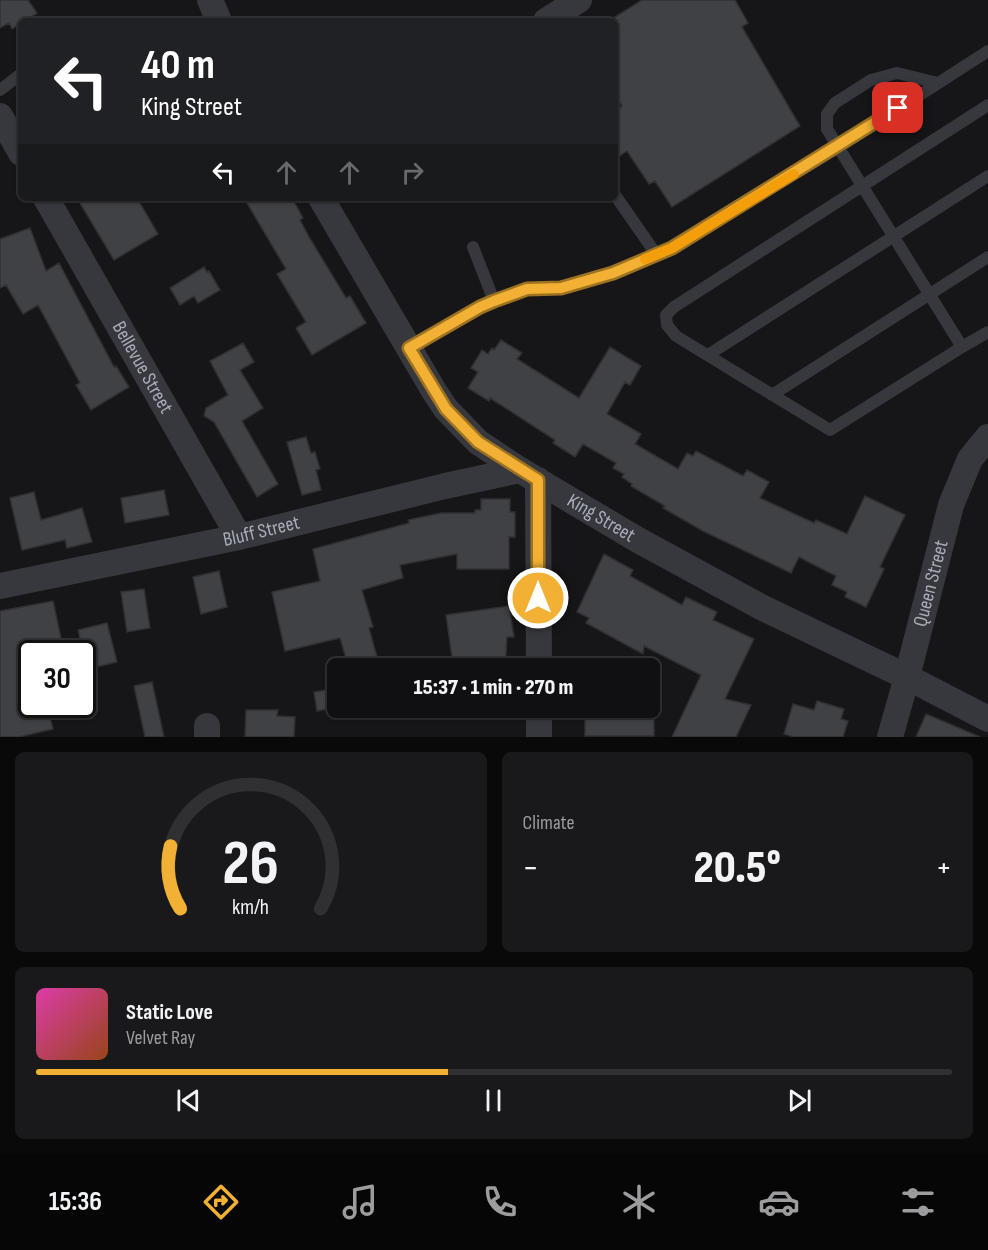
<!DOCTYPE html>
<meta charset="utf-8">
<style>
body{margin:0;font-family:"Sofia Sans Condensed",sans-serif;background:#19191b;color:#f1f3f6;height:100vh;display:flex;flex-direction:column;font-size:22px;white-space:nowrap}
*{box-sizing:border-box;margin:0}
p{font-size:20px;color:#9c9d9f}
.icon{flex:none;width:33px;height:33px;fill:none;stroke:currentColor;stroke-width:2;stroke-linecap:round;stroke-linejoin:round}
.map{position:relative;height:737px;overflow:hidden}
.details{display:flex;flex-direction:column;gap:15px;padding:15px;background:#09090a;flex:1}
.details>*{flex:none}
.hud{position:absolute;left:18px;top:18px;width:600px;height:183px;border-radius:9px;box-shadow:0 2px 4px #0004,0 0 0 2px #303032;background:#202124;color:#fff;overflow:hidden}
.speed{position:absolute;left:18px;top:640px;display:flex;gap:12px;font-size:30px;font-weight:700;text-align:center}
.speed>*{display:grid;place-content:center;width:78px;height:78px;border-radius:50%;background:#101012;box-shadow:0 2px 4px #0004,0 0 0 2px #303032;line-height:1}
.speed .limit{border:3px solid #111;border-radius:9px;background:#fff;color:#111}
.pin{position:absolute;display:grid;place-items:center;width:51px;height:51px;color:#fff;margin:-26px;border-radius:12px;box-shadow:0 3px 9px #0006}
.me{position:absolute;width:66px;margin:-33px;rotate:0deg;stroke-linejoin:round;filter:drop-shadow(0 0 4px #0008)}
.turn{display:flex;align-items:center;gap:21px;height:126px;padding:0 24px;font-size:27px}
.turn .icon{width:78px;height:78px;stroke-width:2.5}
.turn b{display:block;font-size:42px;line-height:51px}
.lanes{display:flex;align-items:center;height:57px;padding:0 24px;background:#0003;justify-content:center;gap:30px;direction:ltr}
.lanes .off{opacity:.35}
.big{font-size:45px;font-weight:800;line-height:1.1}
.details .tile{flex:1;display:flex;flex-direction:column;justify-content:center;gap:9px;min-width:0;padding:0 21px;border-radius:9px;background:#19191b}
.details .dial{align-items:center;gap:0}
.dial svg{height:156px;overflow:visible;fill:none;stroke:#303032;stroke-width:7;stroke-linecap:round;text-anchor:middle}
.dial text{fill:#f1f3f6;stroke:none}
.song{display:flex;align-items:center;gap:18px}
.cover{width:72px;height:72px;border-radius:9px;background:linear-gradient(135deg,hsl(320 70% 55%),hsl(20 70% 35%))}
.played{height:6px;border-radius:3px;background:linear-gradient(90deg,#f2b134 45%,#303032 45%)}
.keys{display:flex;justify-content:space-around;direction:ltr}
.heat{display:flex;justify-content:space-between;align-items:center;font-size:33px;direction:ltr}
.details .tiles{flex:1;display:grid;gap:15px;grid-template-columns:1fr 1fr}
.tile:last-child{grid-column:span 2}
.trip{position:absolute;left:327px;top:658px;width:333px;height:60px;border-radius:9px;background:#101012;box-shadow:0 2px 4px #0004,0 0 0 2px #303032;font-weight:800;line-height:60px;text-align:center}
.tab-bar{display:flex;height:96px;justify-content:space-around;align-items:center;background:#060607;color:#9c9d9f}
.tab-bar .icon{width:42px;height:42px}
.tab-bar .on{color:#f2b134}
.tab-bar b{font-size:27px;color:#f1f3f6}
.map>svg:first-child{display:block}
.building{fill:#404145;stroke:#303034;stroke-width:1.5}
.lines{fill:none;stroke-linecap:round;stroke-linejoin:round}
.service{stroke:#37383d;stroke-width:12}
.minor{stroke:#37383d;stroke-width:26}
.route-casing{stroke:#9d7322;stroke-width:15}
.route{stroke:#f2b134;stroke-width:10}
.slow{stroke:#f59e0b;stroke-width:10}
.labels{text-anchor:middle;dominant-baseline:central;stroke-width:6;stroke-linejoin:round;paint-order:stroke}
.street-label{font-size:20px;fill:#a8adb8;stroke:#111113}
</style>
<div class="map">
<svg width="988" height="737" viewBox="0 0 988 737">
<rect width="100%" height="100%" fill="#161618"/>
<path class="building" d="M0,0h28l9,13 -12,8h-4v2l-9,6 -3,-6 -9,5z
M642,0h93l13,23 -6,4 58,99 -128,81 -17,-26 -6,3 -22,-33 -12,8v-48l7,-5 -7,-12v-77z
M77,198h60l21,36 -44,26z
M244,198h48l11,20 -3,2 9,17 37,61 4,-2 16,27 -54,32 -16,-27 10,-6 -29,-48 9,-5z
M30,228l16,43 13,-8 55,104 2,-1 13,21 -38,23 -15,-25 4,-2 -42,-78 -15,9 -17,-29 -6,3v-49z
M204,267l3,5 2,-1 11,19 -22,13 -4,-7 -14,9 -10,-17z
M501,340l21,13 -5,6 62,39 31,-51 31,19 -11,19 -5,-3 -18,32 34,20 -6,10 43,25 9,-16 6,3 3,-5 47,25 4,-6 22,12 -9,16 54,25 2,-3 31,14 18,-38 40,19 -25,52 4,2 -18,38 -21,-10 2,-5 -15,-7 4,-9 -37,-19 -8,16 -88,-42 -40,-23 2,-2 -34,-20 1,-2 -10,-7 2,-3 -11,-6 3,-5 -33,-19 -8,13 -22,-14 2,-3 -65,-42 -1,3 -21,-13 10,-16 -7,-4 11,-18 6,4 4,-6 2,2z
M243,343l11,19 -14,8 23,38 -21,13 36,63 -21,13 -43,-75 -10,-6 2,-8 22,-13 -18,-34z
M306,437l5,16 4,-1 5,17 -4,1 5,20 -19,5 -15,-53z
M164,490l5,25 -44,8 -4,-25z
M34,492l7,28 41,-12 10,34 -25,6 -2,-8 -43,10 -12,-52z
M481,499h29v13h5v25h-6v32h-52v-15l-57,11 3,13 -41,12 11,37 -4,1 9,33 -29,8 -9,-31 -55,13 -13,-59 48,-11 -7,-32 96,-26 -1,-3 33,-7h34v-3h6z
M604,554l29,16 -3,6 52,29 4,-8 31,15 -4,8 41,19 -29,60 26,6 -15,32h-64l29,-62 -57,-29 -1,8 -57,-31 3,-5 -12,-6z
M219,571l8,36 -26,7 -8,-37z
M144,589l6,39 -23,4 -6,-40z
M53,601l9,42 -30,7v55h15l6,24 -34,8h-19v-126z
M509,606l5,31h-7l-2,32h-54l1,-12 -6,-42z
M107,623l10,39 -30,7 -9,-39z
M152,682l12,55h-19l-11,-51z
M338,688v19l-21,4 -3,-19z
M817,701l27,8 -3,10 7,2 -5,16h-49l-10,-3 9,-30 21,6z
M246,710h32l-1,6 18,1 -1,20h-49z
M585,710h69v26h-69z
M926,714l54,23h-64z"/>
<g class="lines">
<path class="service" d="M938,83l-41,-10 -26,7 -36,23 -8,11v15l135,218 -132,83 -154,-94 -9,-11 -1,-10 8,-8 314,-202
M0,90l21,-16
M615,195l41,59
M473,247l21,54
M962,347l26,-15
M409,348l71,-41 14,-6 33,-12 34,-1 52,-15 59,-25 167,-101 149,-96
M708,355l280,-179
M772,395l216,-138"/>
<g class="minor">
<path d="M210,0l9,21"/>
<path d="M546,21l33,-21"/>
<path d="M0,116l21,37"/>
<path id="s1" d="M46,198l193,339"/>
<path id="s2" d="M321,198l113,193 12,18 32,33 42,28 118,70 125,68 144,69 81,42"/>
<path d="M538,480l1,189"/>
<path id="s3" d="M0,586l239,-49 206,-51 75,-16"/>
<path d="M539,708v29"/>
<path d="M207,737v-11"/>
<path id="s4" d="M890,737l17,-60 44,-172 19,-46 18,-22"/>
</g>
</g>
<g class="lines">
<g class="route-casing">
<path id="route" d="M538,598v-118l-60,-38 -32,-33 -37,-61 71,-41 14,-6 33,-12 34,-1 52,-15 59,-25 226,-140"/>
</g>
<use href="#route" class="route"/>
<path class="slow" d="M645,259l27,-11 122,-74"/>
</g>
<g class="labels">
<g class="street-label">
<text stroke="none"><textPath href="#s1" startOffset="195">Bellevue Street</textPath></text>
<text stroke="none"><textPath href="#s2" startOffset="436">King Street</textPath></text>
<text stroke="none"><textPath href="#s3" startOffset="267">Bluff Street</textPath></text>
<text stroke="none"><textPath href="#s4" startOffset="159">Queen Street</textPath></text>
</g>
</g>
</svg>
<div class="speed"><div class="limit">30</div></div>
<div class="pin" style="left:898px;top:108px;background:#d93025"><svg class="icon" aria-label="arrive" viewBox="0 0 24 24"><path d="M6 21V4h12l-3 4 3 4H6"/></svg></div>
<svg class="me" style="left:538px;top:598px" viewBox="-20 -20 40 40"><circle r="17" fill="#f2b134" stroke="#fff" stroke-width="3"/><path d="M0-11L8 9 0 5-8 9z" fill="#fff"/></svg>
<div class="trip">15:37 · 1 min · 270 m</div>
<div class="hud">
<div class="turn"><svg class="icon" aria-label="left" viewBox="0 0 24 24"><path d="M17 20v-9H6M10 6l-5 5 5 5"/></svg><div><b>40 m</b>King Street</div></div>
<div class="lanes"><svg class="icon" aria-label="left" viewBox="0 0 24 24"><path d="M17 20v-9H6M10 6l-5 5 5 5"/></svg><svg class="icon off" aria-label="ahead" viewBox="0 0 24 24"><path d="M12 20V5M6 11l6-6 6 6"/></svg><svg class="icon off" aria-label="ahead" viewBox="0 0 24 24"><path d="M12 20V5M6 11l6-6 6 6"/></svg><svg class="icon off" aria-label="right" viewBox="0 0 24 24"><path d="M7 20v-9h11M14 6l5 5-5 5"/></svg></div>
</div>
</div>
<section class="details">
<div class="tiles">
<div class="tile dial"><svg viewBox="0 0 100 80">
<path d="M14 69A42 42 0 1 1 86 69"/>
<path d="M14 69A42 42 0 0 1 9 37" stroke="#f2b134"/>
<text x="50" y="56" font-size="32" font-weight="700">26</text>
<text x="50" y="72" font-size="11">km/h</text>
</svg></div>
<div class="tile"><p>Climate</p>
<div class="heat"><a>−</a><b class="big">20.5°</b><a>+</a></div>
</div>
<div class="tile">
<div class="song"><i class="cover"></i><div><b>Static Love</b><p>Velvet Ray</p></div></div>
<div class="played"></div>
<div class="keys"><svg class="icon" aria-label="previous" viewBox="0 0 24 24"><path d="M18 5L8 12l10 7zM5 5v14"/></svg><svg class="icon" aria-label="pause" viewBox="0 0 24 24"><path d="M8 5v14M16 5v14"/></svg><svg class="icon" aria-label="next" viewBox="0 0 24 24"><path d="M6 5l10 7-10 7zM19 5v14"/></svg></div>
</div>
</div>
</section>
<nav class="tab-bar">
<b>15:36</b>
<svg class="icon on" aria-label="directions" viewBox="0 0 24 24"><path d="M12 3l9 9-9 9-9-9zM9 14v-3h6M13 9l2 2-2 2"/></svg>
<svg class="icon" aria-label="music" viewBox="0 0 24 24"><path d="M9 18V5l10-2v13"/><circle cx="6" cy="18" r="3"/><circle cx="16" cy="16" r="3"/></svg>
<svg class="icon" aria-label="phone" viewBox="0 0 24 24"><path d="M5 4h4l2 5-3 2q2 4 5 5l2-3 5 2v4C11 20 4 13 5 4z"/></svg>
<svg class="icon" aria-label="climate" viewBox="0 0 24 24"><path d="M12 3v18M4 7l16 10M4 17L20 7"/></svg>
<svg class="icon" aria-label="car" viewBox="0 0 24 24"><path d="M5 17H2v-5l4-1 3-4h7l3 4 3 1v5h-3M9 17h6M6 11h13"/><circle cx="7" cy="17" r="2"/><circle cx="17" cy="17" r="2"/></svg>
<svg class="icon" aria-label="filters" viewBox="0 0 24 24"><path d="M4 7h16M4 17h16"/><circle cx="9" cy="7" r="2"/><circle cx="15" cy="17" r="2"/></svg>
</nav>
